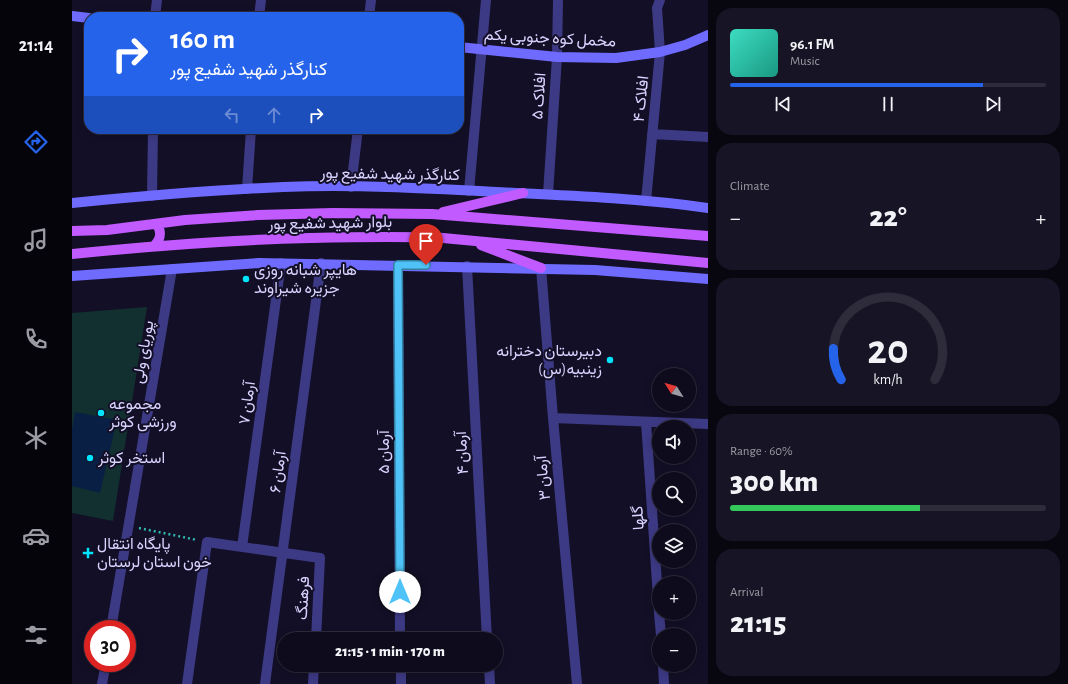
<!DOCTYPE html>
<meta charset="utf-8">
<style>
body{margin:0;font-family:"Alegreya Sans",Vazirmatn,sans-serif;background:#171425;color:#f1f3f6;height:100vh;display:flex;flex-direction:column;font-size:15px;white-space:nowrap}
*{box-sizing:border-box;margin:0}
p{font-size:13px;color:#9b9ba3}
.icon{flex:none;width:22px;height:22px;fill:none;stroke:currentColor;stroke-width:2;stroke-linecap:round;stroke-linejoin:round}
.map{position:relative;flex:1;overflow:hidden}
.details{display:flex;flex-direction:column;gap:8px;padding:8px;background:#08060f;width:360px}
.details>*{flex:none}
.guide{position:absolute;left:12px;top:12px;width:380px;height:122px;border-radius:16px;box-shadow:0 2px 10px #0003,0 0 0 1px #2e2b3b;background:#2563eb;color:#fff;overflow:hidden}
.needle{width:26px;rotate:307deg}
.buttons{position:absolute;left:580px;top:368px;display:grid;gap:8px}
.buttons a{display:grid;place-items:center;width:44px;height:44px;border-radius:50%;background:#0e0b1c;box-shadow:0 2px 10px #0003,0 0 0 1px #2e2b3b;font-size:20px}
.speed{position:absolute;left:12px;top:620px;display:flex;gap:8px;font-size:20px;font-weight:700;text-align:center}
.speed>*{display:grid;place-content:center;width:52px;height:52px;border-radius:50%;background:#0e0b1c;box-shadow:0 2px 10px #0003,0 0 0 1px #2e2b3b;line-height:1}
.speed .limit{border:6px solid #d22;background:#fff;color:#111}
.pin{position:absolute;display:grid;place-items:center;width:34px;height:34px;color:#fff;margin:-41px -17px;border-radius:50% 50% 50% 0;rotate:-45deg;box-shadow:0 0 4px #0007}
.pin .icon{rotate:45deg}
.me{position:absolute;width:44px;margin:-22px;rotate:0deg;stroke-linejoin:round;filter:drop-shadow(0 0 3px #0008)}
.turn{display:flex;align-items:center;gap:14px;height:84px;padding:0 20px;font-size:18px}
.turn .icon{width:52px;height:52px;stroke-width:2.5}
.turn b{display:block;font-size:28px;line-height:34px}
.lanes{display:flex;align-items:center;height:38px;padding:0 20px;background:#0003;justify-content:center;gap:20px;direction:ltr}
.lanes .off{opacity:.35}
.big{font-size:30px;font-weight:800;line-height:1.1}
.details .card{flex:1;display:flex;flex-direction:column;justify-content:center;gap:6px;min-width:0;padding:0 14px;border-radius:16px;background:#171425}
.details .dial{align-items:center;gap:0}
.dial svg{height:104px;overflow:visible;fill:none;stroke:#2e2b3b;stroke-width:7;stroke-linecap:round;text-anchor:middle}
.dial text{fill:#f1f3f6;stroke:none}
.song{display:flex;align-items:center;gap:12px}
.cover{width:48px;height:48px;border-radius:6px;background:linear-gradient(135deg,hsl(170 70% 55%),hsl(170 70% 35%))}
.played{height:4px;border-radius:2px;background:linear-gradient(90deg,#2563eb 80%,#2e2b3b 80%)}
.keys{display:flex;justify-content:space-around;direction:ltr}
.heat{display:flex;justify-content:space-between;align-items:center;font-size:22px;direction:ltr}
.charge{height:6px;border-radius:3px;background:linear-gradient(90deg,#34c759 60%,#2e2b3b 0)}
.trip{position:absolute;left:205px;top:632px;width:226px;height:40px;border-radius:20px;background:#0e0b1c;box-shadow:0 2px 10px #0003,0 0 0 1px #2e2b3b;font-weight:800;line-height:40px;text-align:center}
main{display:flex;flex:1;min-height:0}
.tab-bar{display:flex;flex-direction:column;width:72px;justify-content:space-around;align-items:center;background:#06040b;color:#9b9ba3}
.tab-bar .icon{width:28px;height:28px}
.tab-bar .on{color:#2563eb}
.tab-bar b{font-size:18px;color:#f1f3f6}
.map>svg:first-child{display:block}
.green{fill:#12302f}
.water{fill:#0a1f44}
.lines{fill:none;stroke-linecap:round;stroke-linejoin:round}
.path{stroke:#2fb8b0;stroke-width:2.5;stroke-dasharray:2 3;stroke-linecap:butt}
.street{stroke:#3d3a85;stroke-width:10}
.secondary{stroke:#6f6bff;stroke-width:10}
.primary{stroke:#c25bff;stroke-width:10}
.route-casing{stroke:#337fa1;stroke-width:10}
.route{stroke:#4fc3f7;stroke-width:7}
.poi-dot{fill:#00e5ff;stroke:#130f26;stroke-width:1.5}
.labels{text-anchor:middle;dominant-baseline:central;stroke-width:4;stroke-linejoin:round;paint-order:stroke}
.street-label{font-size:16px;fill:#d9d4ff;stroke:#130f26}
.poi-label{font-size:16px;fill:#d9d4ff;stroke:#130f26;text-anchor:start}
</style>
<main>
<nav class="tab-bar">
<b>21:14</b>
<svg class="icon on" aria-label="directions" viewBox="0 0 24 24"><path d="M12 3l9 9-9 9-9-9zM9 14v-3h6M13 9l2 2-2 2"/></svg>
<svg class="icon" aria-label="music" viewBox="0 0 24 24"><path d="M9 18V5l10-2v13"/><circle cx="6" cy="18" r="3"/><circle cx="16" cy="16" r="3"/></svg>
<svg class="icon" aria-label="phone" viewBox="0 0 24 24"><path d="M5 4h4l2 5-3 2q2 4 5 5l2-3 5 2v4C11 20 4 13 5 4z"/></svg>
<svg class="icon" aria-label="climate" viewBox="0 0 24 24"><path d="M12 3v18M4 7l16 10M4 17L20 7"/></svg>
<svg class="icon" aria-label="car" viewBox="0 0 24 24"><path d="M5 17H2v-5l4-1 3-4h7l3 4 3 1v5h-3M9 17h6M6 11h13"/><circle cx="7" cy="17" r="2"/><circle cx="17" cy="17" r="2"/></svg>
<svg class="icon" aria-label="filters" viewBox="0 0 24 24"><path d="M4 7h16M4 17h16"/><circle cx="9" cy="7" r="2"/><circle cx="15" cy="17" r="2"/></svg>
</nav>
<div class="map">
<svg width="636" height="684" viewBox="0 0 636 684">
<rect width="100%" height="100%" fill="#130f26"/>
<path class="green" d="M75,307l-34,214 -41,-8v-200z"/>
<path class="water" d="M3,412l42,8 -17,73 -28,-7v-56z"/>
<g class="lines">
<path class="path" d="M67,528l58,12"/>
<path class="street" d="M83,17l2,-17
M187,17l2,-17
M297,17l2,-17
M580,134l56,3
M279,187l7,-58
M175,189l4,-60
M397,191l17,-191
M476,194l9,-137 1,-57
M80,196l1,-67
M574,201l14,-149 -3,-44 3,-8
M326,265l2,374
M395,266l20,373
M469,268l12,150 24,266
M481,418l155,6
M574,422l13,190
M170,547l39,-284
M587,613l2,22
M39,629l61,-360
M329,665v19
M417,665l1,19
M591,665l1,19
M30,684l4,-21
M115,684l20,-142 113,16 -4,81
M193,684l56,-421
M241,684l1,-19"/>
<path class="secondary" d="M0,16l17,2
M387,47l98,10 59,1 44,-6 25,-7 23,-10
M0,203c70,-7 140,-13 211,-16 78,-3 156,2 233,6 64,3 129,6 192,15
M0,276l187,-13 336,7 113,9"/>
<path class="primary" d="M371,212l80,-19
M81,224h4c5,9 4,15 -3,22
M0,231l35,-1 78,-10 73,-5 75,-2 99,1 276,22
M409,245l60,23
M0,254c79,-8 159,-14 238,-16 45,-1 89,-2 133,0l265,25"/>
</g>
<g class="lines">
<g class="route-casing">
<path id="route" d="M328,592l-2,-327h28"/>
</g>
<use href="#route" class="route"/>
</g>
<g class="poi-dot">
<circle cx="174" cy="279" r="4"/>
<circle cx="538" cy="360" r="4"/>
<circle cx="29" cy="413" r="4"/>
<circle cx="18" cy="458" r="4"/>
<path d="M14 547h4v4h4v4h-4v4h-4v-4h-4v-4h4z"/>
</g>
<g class="labels">
<g class="street-label">
<text transform="translate(478 38) rotate(3)">مخمل کوه جنوبی یکم</text>
<text transform="translate(467 96) rotate(-86)">افلاک ۵</text>
<text transform="translate(569 99) rotate(-84)">افلاک ۴</text>
<text transform="translate(318 174) rotate(1)">کنارگذر شهید شفیع پور</text>
<text transform="translate(258 223) rotate(-1)">بلوار شهید شفیع پور</text>
<text transform="translate(71 352) rotate(-80)">پوریای ولی</text>
<text transform="translate(175 403) rotate(-82)">آرمان ۷</text>
<text transform="translate(312 452) rotate(-90)">آرمان ۵</text>
<text transform="translate(390 453) rotate(-93)">آرمان ۴</text>
<text transform="translate(206 472) rotate(-82)">آرمان ۶</text>
<text transform="translate(471 478) rotate(-95)">آرمان ۳</text>
<text transform="translate(566 518) rotate(-94)">گلها</text>
<text transform="translate(231 598) rotate(-87)">فرهنگ</text>
</g>
<g class="poi-label">
<text x="182" y="270">هایپر شبانه روزی<tspan x="182" dy="18">جزیره شیراوند</tspan></text>
<text x="530" y="351" text-anchor="end">دبیرستان دخترانه<tspan x="530" dy="18">زینبیه(س)</tspan></text>
<text x="37" y="404">مجموعه<tspan x="37" dy="18">ورزشی کوثر</tspan></text>
<text x="26" y="458">استخر کوثر</text>
<text x="25" y="544">پایگاه انتقال<tspan x="25" dy="18">خون استان لرستان</tspan></text>
</g>
</g>
</svg>
<div class="buttons">
<a><svg class="needle" viewBox="-14 -14 28 28"><path d="M0-13l5 13h-10z" fill="#e53935"/><path d="M0 13l5-13h-10z" fill="#9b9ba3"/></svg></a>
<a><svg class="icon" aria-label="sound" viewBox="0 0 24 24"><path d="M4 9h4l5-4v14l-5-4H4zM17 9q2 3 0 6"/></svg></a>
<a><svg class="icon" aria-label="search" viewBox="0 0 24 24"><circle cx="10" cy="10" r="6"/><path d="M15 15l6 6"/></svg></a>
<a><svg class="icon" aria-label="layers" viewBox="0 0 24 24"><path d="M12 4l9 5-9 5-9-5zM3 14l9 5 9-5"/></svg></a>
<a>+</a>
<a>−</a>
</div>
<div class="speed"><div class="limit">30</div></div>
<div class="pin" style="left:354px;top:265px;background:#d93025"><svg class="icon" aria-label="arrive" viewBox="0 0 24 24"><path d="M6 21V4h12l-3 4 3 4H6"/></svg></div>
<svg class="me" style="left:328px;top:592px" viewBox="-20 -20 40 40"><circle r="19" fill="#fff"/><path d="M0-13L10 11 0 6-10 11z" fill="#4fc3f7"/></svg>
<div class="trip">21:15 · 1 min · 170 m</div>
<div class="guide">
<div class="turn"><svg class="icon" aria-label="right" viewBox="0 0 24 24"><path d="M7 20v-9h11M14 6l5 5-5 5"/></svg><div><b>160 m</b>کنارگذر شهید شفیع پور</div></div>
<div class="lanes"><svg class="icon off" aria-label="left" viewBox="0 0 24 24"><path d="M17 20v-9H6M10 6l-5 5 5 5"/></svg><svg class="icon off" aria-label="ahead" viewBox="0 0 24 24"><path d="M12 20V5M6 11l6-6 6 6"/></svg><svg class="icon" aria-label="right" viewBox="0 0 24 24"><path d="M7 20v-9h11M14 6l5 5-5 5"/></svg></div>
</div>
</div>
<section class="details">
<div class="card">
<div class="song"><i class="cover"></i><div><b>96.1 FM</b><p>Music</p></div></div>
<div class="played"></div>
<div class="keys"><svg class="icon" aria-label="previous" viewBox="0 0 24 24"><path d="M18 5L8 12l10 7zM5 5v14"/></svg><svg class="icon" aria-label="pause" viewBox="0 0 24 24"><path d="M8 5v14M16 5v14"/></svg><svg class="icon" aria-label="next" viewBox="0 0 24 24"><path d="M6 5l10 7-10 7zM19 5v14"/></svg></div>
</div>
<div class="card"><p>Climate</p>
<div class="heat"><a>−</a><b class="big">22°</b><a>+</a></div>
</div>
<div class="card dial"><svg viewBox="0 0 100 80">
<path d="M14 69A42 42 0 1 1 86 69"/>
<path d="M14 69A42 42 0 0 1 8 45" stroke="#2563eb"/>
<text x="50" y="56" font-size="32" font-weight="700">20</text>
<text x="50" y="72" font-size="11">km/h</text>
</svg></div>
<div class="card"><p>Range · 60%</p><b class="big">300 km</b><div class="charge"></div></div>
<div class="card"><p>Arrival</p><b class="big">21:15</b></div>
</section>
</main>
